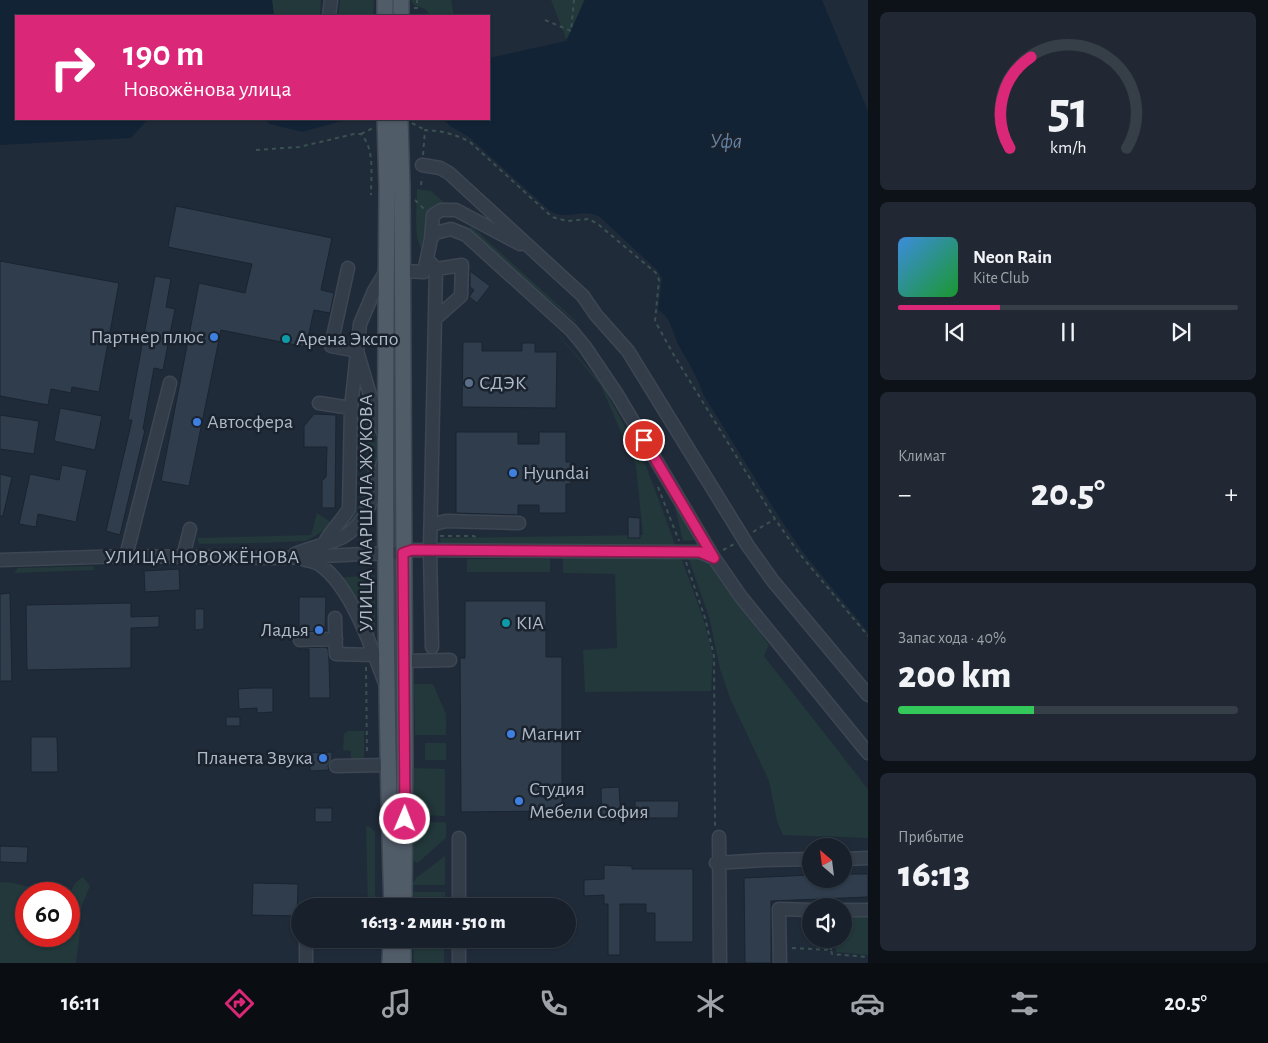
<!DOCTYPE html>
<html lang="ru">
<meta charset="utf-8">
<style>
body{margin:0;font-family:"Alegreya Sans",sans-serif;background:#212833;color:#f1f3f6;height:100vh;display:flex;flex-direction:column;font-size:19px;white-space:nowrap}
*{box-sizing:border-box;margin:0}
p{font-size:16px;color:#9fa3a9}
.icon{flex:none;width:28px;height:28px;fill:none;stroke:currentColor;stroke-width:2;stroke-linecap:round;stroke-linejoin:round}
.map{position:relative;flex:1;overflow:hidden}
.drawer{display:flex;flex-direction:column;gap:12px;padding:12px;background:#0d1218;width:400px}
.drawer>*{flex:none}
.banner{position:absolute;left:15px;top:15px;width:475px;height:105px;border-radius:0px;box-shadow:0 1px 4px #0004,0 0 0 1px #363e47;background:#db2777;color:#fff;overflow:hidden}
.needle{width:32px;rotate:332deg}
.buttons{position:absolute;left:802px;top:838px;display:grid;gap:10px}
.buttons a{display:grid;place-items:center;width:50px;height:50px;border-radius:50%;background:#18202b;box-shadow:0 1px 4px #0004,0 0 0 1px #363e47;font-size:25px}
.speed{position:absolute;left:15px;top:882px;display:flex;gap:10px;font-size:25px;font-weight:700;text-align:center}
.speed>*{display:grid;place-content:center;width:65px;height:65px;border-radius:50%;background:#18202b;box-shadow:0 1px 4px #0004,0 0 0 1px #363e47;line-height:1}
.speed .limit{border:8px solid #d22;background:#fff;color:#111}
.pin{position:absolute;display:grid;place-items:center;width:42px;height:42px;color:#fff;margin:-21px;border:2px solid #fff;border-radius:50%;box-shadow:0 1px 5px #0007}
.me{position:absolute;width:55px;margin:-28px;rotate:1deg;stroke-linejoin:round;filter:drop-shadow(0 0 4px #0008)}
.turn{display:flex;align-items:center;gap:18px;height:105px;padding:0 25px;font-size:22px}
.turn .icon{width:65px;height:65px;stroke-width:2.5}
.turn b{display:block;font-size:35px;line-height:42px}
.big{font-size:38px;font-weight:800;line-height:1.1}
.drawer .card{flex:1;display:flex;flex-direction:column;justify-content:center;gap:8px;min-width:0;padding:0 18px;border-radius:8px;background:#212833}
.drawer .dial{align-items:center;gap:0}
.dial svg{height:130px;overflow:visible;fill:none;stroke:#363e47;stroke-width:7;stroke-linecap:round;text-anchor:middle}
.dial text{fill:#f1f3f6;stroke:none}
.song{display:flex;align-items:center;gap:15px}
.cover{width:60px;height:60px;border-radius:8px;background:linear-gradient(135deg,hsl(210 70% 55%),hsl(130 70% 35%))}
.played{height:5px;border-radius:2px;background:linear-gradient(90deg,#db2777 30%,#363e47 30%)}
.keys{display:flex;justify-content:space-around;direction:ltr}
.heat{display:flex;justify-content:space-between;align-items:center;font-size:28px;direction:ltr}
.charge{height:8px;border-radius:4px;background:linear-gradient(90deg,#34c759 40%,#363e47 0)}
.trip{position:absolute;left:291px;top:898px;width:285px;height:50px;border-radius:25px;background:#18202b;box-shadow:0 1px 4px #0004,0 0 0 1px #363e47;font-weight:800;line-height:50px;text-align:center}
.menu{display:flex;height:80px;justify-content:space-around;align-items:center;background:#0a0d11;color:#9fa3a9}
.menu .icon{width:35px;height:35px}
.menu .selected{color:#db2777}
.menu b{font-size:22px;color:#f1f3f6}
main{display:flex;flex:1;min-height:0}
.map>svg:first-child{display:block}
.green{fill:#22383a}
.water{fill:#132336}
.building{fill:#2f3d4d;stroke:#1b2430}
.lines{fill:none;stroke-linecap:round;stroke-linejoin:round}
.minor-casing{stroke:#3d4653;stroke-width:15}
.major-casing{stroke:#3d4653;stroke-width:18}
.path{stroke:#3a5152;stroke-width:2;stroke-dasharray:4 4;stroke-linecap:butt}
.minor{stroke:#333d49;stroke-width:12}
.major{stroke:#515c69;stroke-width:15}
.major-bridge-casing{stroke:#3d4653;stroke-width:18;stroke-linecap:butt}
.major-bridge{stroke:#515c69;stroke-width:15}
.route-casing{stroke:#8e194d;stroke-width:12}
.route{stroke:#db2777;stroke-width:9}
.shop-dot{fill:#3f7fe0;stroke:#19222d;stroke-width:2}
.culture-dot{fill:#0f9aa8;stroke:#19222d;stroke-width:2}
.service-dot{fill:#5c6f8a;stroke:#19222d;stroke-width:2}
.labels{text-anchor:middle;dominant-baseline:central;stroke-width:5;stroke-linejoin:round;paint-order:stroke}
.poi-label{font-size:20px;fill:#aeb8c6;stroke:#19222d;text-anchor:start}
.street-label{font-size:20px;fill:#aeb8c6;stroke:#19222d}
.water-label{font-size:21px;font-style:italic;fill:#6583a6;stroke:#19222d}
</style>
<main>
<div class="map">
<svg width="868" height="963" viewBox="0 0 868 963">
<rect width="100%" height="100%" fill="#202b39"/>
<path class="green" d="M272,0h49l-1,16h-46z
M340,0h34l-1,16h-35z
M411,0h40l3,16h-23l-6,-7 -11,-4z
M551,0h33l-17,41z
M417,189l14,2 19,16 -6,-1 -19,48c-13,-12 -8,-47 -8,-65z
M471,226l106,96 -3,-1 -104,-89z
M549,324l53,60 44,82 28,75 1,7 -234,-1 -1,-9 203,-3 -7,-69 -35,-80z
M369,373c3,34 15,99 0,130 -5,10 -20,23 -28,32l-6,-2 14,-12 8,-11 6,-15 4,-24 -3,-97z
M671,491l26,46 -1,3 -13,1z
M317,513l12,8 1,4 -10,8 -14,8 -45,2 -62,1 -2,-6 114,-3z
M681,557l22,61 10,38 -2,35 -126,1 -2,-42 34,-2 -2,-74 -52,-1v-15z
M688,557l14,1 7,5 60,82 -5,11 104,133v49l-85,-3 -6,-14 -8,-40 -39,-83 -10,-29 -10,-49z
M467,559h83v13h-83z
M94,566v4l-80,3 4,-5z
M375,575v62l-24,-41 -15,-18z
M414,684h19l13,30v21h-31z
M348,731h16v33l-13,-4v-9l-8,-1 1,-16z
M425,743h21v17h-21z
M414,768l31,1v47l-31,-1z
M446,822v16l-26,23 -3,2 -5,-3 1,-37z
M366,826l4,1 5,5v74h-7z
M445,856v29h-33l4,-7z
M83,877l7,9 -8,19 -3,17 1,10 -4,31h-76v-81l14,1 15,4 4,7h-7v42h43c0,-20 -6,-48 14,-59z
M413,892h32v14h-32z
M868,915v40l-32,-3v-13h8v-23z
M413,939h31v24h-30z"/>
<path class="water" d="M0,0h272l2,16h-258v103h132l-17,19 -131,7z
M585,0h237l46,111v521l-66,-81 -23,-34 -76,-123c-6,-19 -16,-33 -25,-50 -5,-11 -8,-28 -20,-34l4,-32 -5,-8 -57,-53c-18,-10 -32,5 -50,-6l-81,-74 -19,-11 -7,-7h46v-61l77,-17z
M264,119h85l-47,13 -32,-8z"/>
<path class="building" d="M176,206l156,32 -11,52 13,3 -4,20 -16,-3 -8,37 -85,-17 -32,156 -28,-5 38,-198 46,10 7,-29 -84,-17z
M0,261l119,22 -20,109 -27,-5 -1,6 -20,-4 -3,16 -48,-9z
M470,271l20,15 -13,17 -8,-6 5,-7 -4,-3z
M155,276l16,3 -5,28 9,2 -12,61 -9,-2 -11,61 2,1 -25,105 -14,-4 26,-111h-4z
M463,342h19v9h40v-8h13v9h22l-1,56 -94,-1z
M60,408l42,8 -7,34 -41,-9z
M314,414l22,1 -1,93h-13v-27l4,-4 1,-30h-23v-21z
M0,415l39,6 -5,33 -34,-5z
M456,432h62v12h21v-12h27v30h5v22h-5v29h-27v-8h-21v10l-62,-2z
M62,465l25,5 -11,52 -38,-8 -2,13 -17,-3 11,-50 29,6z
M0,474l12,3 -9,39h-3z
M628,517l12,1v20h-12z
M179,569l1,21 -35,2 -1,-21z
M10,593l2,88h-12v-87z
M299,597h27l-1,34 -26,1z
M465,601h81v56h16v154l-101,1 -1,-154h5z
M131,603v14l28,-1v11l-28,1v40l-104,2 -1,-65z
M195,609h9v20l-9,1z
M325,647l3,2 1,10 1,39h-21v-49h-10v-1z
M253,688h20v24l-16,1v-5l-18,1 -1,-20z
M226,717h14v9h-14z
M31,737h26l1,35h-27z
M332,752v7l-4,7 1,4 -19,1v-18z
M619,787l2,33 -19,1 -1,-33z
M635,801h44l-1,17h-43z
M315,808h17v14h-17z
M0,846l28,1 -1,16 -27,-1z
M604,865l28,1v3h61v73h-38v-29h-9v-9h-26v51h-12v-51h-4v-9l-20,1v-16l20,-1z
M844,874h24v23l-97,4v62h-26l-1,-85 67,-3v4h33z
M253,883l45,1 -1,32 -45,-1z"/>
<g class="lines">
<g class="minor-casing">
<path id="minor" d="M329,16l2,-16
M422,165l18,3 9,5 134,123 13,19 32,36 120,195 25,35 95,114
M431,239l2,-24 8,-5h15l64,34
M427,259l9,10 -6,281 2,97
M348,268l-17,78 26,5 21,71 7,14
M403,271l21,1 7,-33 4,-6 16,-4 15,6 105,95 14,17 33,49 96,162 27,39 127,156
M435,319l26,-23 1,-31 -26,4
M319,403l32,5
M431,525l15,-4 73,2
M325,542c5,-10 17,-22 24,-33l2,-101 9,-84 14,-33 12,-20
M295,554c15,-6 33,-10 48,-17 26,-14 32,-48 40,-74
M126,556l44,-173
M183,557l7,-28
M0,560l126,-4 157,2 80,-4 40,-1 9,-3 288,2 14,6
M305,560c5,1 11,2 15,5 31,21 52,84 65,118
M335,618l1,36 38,1
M300,640l36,-1
M405,661l45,-1
M336,766l51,-1
M719,837l1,126
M459,838v68
M844,859l24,-1
M716,863l48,-3 47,-1
M844,910h24
M306,939v24
M459,939v24
M780,963l-1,-54 32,1"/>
</g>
<g class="major-casing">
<path id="major" d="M385,0v16
M401,0v16
M387,188c-2,240 -3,479 5,718
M402,188l3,565 -1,153
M390,963l1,-24
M403,963v-24"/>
</g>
<path class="path" d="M414,8h3v-8
M545,20l26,11 3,-31
M412,123l13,7
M361,134l12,-6
M256,150l43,-3 55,-13h7c14,15 10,41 10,61
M423,155l2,-25c17,1 30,4 45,12l82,75 15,4 22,-2 10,6 57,48 3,7 -4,41 20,36 100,162 23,33 70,84
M421,185l1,-8
M415,200l9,9
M658,487l21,54
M753,532l22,-13
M440,536h34l3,3
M723,550l11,-6
M686,562l19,56 9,38 1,172
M366,667l1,88
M792,948l39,2 1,4 36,3
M831,950v-11"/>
<use href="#minor" class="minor"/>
<use href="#major" class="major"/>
<g class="major-bridge-casing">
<path id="major-bridge" d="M385,119l2,69
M400,119l2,69"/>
</g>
<use href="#major-bridge" class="major-bridge"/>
</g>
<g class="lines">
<g class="route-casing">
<path id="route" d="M405,819l-2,-266 9,-3 288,2 14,6 -70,-118"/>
</g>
<use href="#route" class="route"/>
</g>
<g class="shop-dot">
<circle cx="214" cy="337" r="5"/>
<circle cx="197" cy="422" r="5"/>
<circle cx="513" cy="473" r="5"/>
<circle cx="319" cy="630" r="5"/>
<circle cx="511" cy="734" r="5"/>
<circle cx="323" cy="758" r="5"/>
<circle cx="519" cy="801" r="5"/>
</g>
<g class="culture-dot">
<circle cx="286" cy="339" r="5"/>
<circle cx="506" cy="623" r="5"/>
</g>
<circle class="service-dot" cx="469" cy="383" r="5"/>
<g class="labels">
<g class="poi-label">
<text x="204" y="337" text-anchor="end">Партнер плюс</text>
<text x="296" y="339">Арена Экспо</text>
<text x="479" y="383">СДЭК</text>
<text x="207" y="422">Автосфера</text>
<text x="523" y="473">Hyundai</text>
<text x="516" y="623">KIA</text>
<text x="309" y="630" text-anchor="end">Ладья</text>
<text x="521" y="734">Магнит</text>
<text x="313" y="758" text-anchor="end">Планета Звука</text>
<text x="529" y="789">Студия<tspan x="529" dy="23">Мебели София</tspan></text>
</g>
<g class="street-label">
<text transform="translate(366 513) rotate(-90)">УЛИЦА МАРШАЛА ЖУКОВА</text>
<text x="202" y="557">УЛИЦА НОВОЖЁНОВА</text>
</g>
<g class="water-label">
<text x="726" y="141">Уфа</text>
</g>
</g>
</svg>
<div class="buttons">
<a><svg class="needle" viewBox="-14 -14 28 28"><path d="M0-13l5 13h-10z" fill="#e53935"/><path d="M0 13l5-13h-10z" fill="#9fa3a9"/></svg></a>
<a><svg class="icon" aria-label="sound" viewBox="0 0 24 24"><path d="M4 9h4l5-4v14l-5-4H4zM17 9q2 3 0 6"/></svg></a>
</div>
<div class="speed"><div class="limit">60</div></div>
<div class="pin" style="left:644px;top:440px;background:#d93025"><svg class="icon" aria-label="arrive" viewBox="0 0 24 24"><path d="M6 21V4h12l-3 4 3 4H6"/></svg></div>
<svg class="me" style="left:405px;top:819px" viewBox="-20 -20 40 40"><circle r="17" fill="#db2777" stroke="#fff" stroke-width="3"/><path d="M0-11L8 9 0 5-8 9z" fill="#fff"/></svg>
<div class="trip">16:13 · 2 мин · 510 m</div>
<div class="banner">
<div class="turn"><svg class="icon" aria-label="right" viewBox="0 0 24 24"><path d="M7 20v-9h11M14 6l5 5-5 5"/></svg><div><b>190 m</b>Новожёнова улица</div></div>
</div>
</div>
<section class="drawer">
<div class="card dial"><svg viewBox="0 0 100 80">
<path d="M14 69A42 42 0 1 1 86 69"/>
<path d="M14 69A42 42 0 0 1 27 13" stroke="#db2777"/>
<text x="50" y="56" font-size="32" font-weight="700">51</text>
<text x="50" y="72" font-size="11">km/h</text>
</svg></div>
<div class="card">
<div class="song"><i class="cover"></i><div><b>Neon Rain</b><p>Kite Club</p></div></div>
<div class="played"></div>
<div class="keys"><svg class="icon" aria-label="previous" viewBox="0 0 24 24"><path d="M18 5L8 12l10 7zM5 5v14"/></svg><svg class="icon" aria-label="pause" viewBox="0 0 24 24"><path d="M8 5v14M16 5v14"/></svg><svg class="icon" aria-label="next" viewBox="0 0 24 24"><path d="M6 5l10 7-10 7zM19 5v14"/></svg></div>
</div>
<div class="card"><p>Климат</p>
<div class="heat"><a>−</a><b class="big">20.5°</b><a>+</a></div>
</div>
<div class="card"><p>Запас хода · 40%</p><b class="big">200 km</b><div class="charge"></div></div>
<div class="card"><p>Прибытие</p><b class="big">16:13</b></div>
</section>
</main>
<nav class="menu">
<b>16:11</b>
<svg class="icon selected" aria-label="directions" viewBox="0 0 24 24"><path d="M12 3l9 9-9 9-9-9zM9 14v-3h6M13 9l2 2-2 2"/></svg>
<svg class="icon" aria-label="music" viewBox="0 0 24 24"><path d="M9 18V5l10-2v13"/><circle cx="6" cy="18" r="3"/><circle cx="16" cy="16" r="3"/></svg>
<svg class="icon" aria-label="phone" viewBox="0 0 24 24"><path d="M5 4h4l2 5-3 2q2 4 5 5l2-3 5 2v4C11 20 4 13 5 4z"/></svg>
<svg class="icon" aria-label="climate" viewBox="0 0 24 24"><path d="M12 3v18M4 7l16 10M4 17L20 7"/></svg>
<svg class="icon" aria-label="car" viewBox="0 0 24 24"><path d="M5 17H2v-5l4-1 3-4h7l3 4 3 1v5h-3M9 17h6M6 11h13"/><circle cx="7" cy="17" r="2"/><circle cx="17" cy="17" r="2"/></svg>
<svg class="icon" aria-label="filters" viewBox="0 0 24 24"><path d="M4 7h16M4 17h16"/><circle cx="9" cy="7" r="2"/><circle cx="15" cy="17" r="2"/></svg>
<b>20.5°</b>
</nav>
